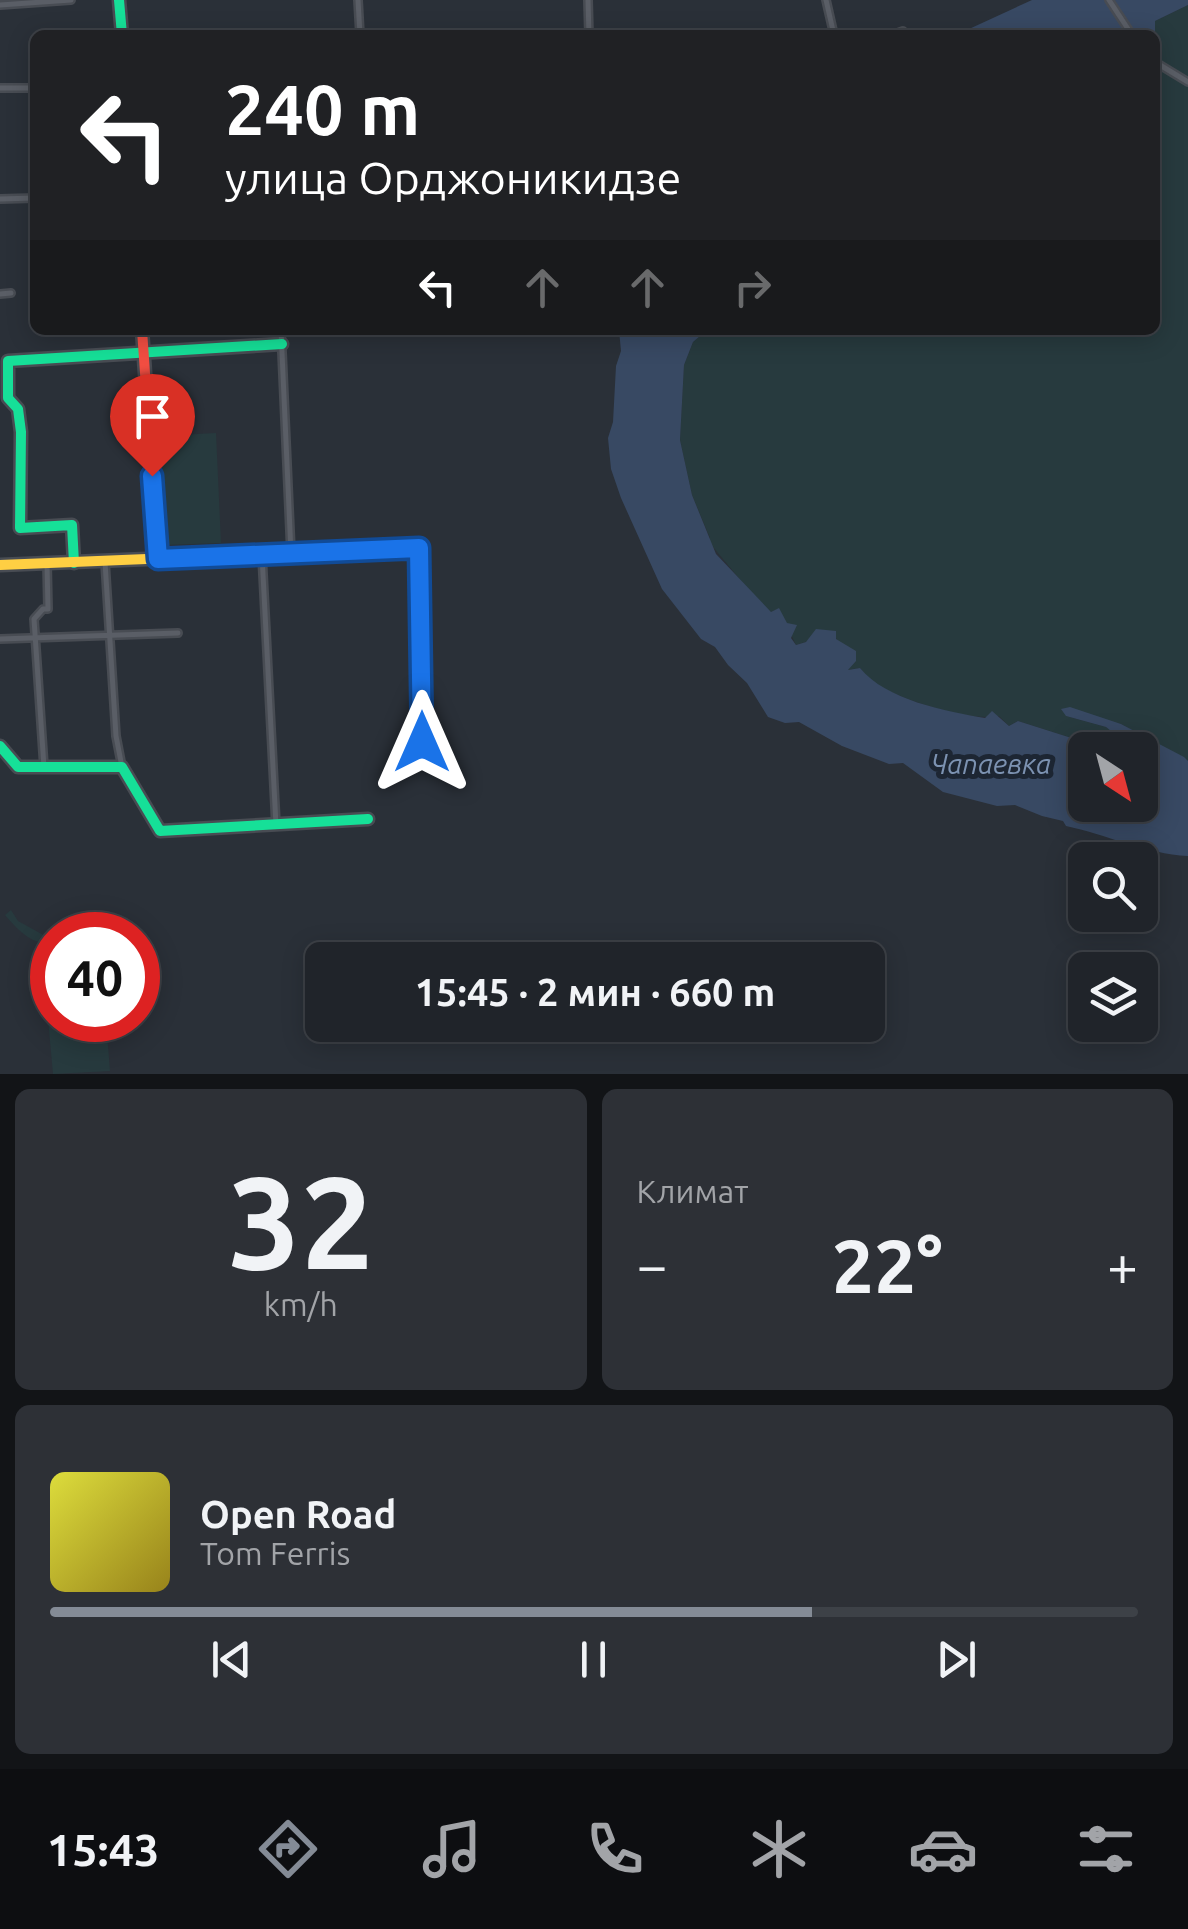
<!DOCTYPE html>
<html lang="ru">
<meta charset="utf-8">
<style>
body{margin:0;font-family:Ubuntu,sans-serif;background:#2d3036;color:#f1f3f6;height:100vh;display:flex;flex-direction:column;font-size:38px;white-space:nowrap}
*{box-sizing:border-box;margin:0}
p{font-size:32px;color:#a2a4a8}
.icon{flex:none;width:55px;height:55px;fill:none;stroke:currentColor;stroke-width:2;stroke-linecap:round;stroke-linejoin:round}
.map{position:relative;height:1074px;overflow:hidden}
.side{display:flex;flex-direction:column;gap:15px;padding:15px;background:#121417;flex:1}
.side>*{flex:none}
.banner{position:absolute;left:30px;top:30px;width:1130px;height:305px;border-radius:15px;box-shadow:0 5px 25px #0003,0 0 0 2px #3d4147;background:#202124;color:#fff;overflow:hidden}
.needle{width:65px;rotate:144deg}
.tools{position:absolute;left:1068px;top:732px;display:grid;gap:20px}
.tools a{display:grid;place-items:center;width:90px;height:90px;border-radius:15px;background:#20242a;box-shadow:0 5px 25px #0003,0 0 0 2px #3d4147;font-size:50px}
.speed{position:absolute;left:30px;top:912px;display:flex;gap:20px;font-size:50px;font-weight:700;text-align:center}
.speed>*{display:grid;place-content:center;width:130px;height:130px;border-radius:50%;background:#20242a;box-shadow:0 5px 25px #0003,0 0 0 2px #3d4147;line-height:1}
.speed .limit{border:15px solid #d22;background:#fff;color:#111}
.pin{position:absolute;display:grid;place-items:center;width:85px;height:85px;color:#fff;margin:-102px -42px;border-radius:50% 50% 50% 0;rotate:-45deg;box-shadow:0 0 10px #0007}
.pin .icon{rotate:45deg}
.me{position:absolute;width:110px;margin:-55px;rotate:0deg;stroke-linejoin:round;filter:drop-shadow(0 0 8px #0008)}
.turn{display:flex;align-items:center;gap:35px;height:210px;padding:0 30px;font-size:45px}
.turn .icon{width:130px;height:130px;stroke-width:2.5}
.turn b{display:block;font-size:70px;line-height:85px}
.lanes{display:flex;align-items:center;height:95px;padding:0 30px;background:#0003;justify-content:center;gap:50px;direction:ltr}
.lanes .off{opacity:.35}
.big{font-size:75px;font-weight:700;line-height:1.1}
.side .widget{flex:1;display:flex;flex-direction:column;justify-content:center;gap:15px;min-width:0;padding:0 35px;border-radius:15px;background:#2d3036}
.side .dial{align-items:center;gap:0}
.dial b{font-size:130px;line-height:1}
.song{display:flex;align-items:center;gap:30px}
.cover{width:120px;height:120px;border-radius:15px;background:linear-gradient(135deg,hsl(60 70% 55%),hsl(50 70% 35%))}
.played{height:10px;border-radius:5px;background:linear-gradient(90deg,#848b96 70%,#3d4147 70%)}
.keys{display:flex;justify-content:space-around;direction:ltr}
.heat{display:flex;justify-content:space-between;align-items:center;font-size:55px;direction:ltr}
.side .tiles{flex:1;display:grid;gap:15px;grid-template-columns:1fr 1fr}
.widget:last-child{grid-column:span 2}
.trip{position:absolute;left:305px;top:942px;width:580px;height:100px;border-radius:15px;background:#20242a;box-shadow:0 5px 25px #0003,0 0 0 2px #3d4147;font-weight:700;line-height:100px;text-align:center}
.dock{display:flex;height:160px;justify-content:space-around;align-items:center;background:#0d0e11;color:#a2a4a8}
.dock .icon{width:70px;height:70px}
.dock .on{color:#848b96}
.dock b{font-size:45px;color:#f1f3f6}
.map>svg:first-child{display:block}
.green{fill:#273a3e}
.water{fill:#384963;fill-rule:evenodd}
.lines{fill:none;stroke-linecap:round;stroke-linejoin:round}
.street-casing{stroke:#484c53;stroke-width:10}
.fast-casing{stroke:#484c53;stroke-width:15}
.slow-casing{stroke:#484c53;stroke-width:15}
.jam-casing{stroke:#484c53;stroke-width:15}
.street{stroke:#5a5e66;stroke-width:5}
.fast{stroke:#16e098;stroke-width:10}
.slow{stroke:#ffcf43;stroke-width:10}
.jam{stroke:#f24e42;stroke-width:10}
.route-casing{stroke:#114b97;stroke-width:25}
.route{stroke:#1a73e8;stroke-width:18}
.labels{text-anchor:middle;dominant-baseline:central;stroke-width:10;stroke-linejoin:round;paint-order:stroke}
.water-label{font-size:28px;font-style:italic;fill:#7c92b1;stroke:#1d2633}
</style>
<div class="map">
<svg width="1188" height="1074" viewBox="0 0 1188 1074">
<rect width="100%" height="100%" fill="#2a3038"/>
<path class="green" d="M1188,5v756l-67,-37 -19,-4 -17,-8 -19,4 40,11 22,17 -25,4 -85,-27 -9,5 -10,-10c-30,6 -95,-16 -123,-31 -7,-4 -11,-10 -16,-17l-13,2 2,-5 -13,-27v-6l-40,13 -17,-36 -8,3 -15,-13 -47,-57 1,-4 -18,-43 -12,-55 4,-75 9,-23 14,-12h448v-309z
M216,433l5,110 -58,2 -5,-109z
M11,910l7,11 29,16 19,-20h7l-14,18h-7v8c-21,2 -34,-13 -47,-28z
M52,985v35h54l4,51 -57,3 -8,-88z"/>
<path class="water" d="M1032,0h156v5l-33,16v14h-199z
M619,330h88l-14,12 -9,23 -4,75 12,55 24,59 55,58 8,-4 8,15 10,2 -6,13 5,7 10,-3 10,-13 20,2v8l20,12v10l-8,9 12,-2c26,32 85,43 125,50l7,-7 17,15 9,-5 85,27 24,-4 -21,-17 -40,-11 -5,-7 9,-2 51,17 63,33 4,4v95c-42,-2 -83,-22 -122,-30l-3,-5 -21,-5 -27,-11 -18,1 -54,-14 -40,-29 -14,1 -47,-18 -43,-24 -14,1 -17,-6 -21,-34 -19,-18 -13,-18 -14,-8 -39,-50 -41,-91 -10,-29 -3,-31 5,-16 3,-56 5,-15zM1085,750h55v55h-55z"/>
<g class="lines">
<g class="street-casing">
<path id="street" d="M358,0l2,35
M588,0l1,35
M826,0l8,35
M1109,0l23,35
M0,5l71,-5
M892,35l11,-4
M1155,62l33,20
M0,88h35
M0,199l35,-1
M0,294l11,-1
M281,330l10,223
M262,555l14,270
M105,562l11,174 6,31
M0,639l178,-6
M44,767l-10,-148 9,-10h5l-1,-45"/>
</g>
<g class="fast-casing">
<path id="fast" d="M119,0l3,35
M74,563l-2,-38 -52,3 1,-96 -3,-23 -10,-11v-37l274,-17
M0,746l18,21h104l38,64 208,-12"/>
</g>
<g class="slow-casing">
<path id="slow" d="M0,565l419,-17 3,194"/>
</g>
<g class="jam-casing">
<path id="jam" d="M142,330l16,229"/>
</g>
<use href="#street" class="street"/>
<use href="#fast" class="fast"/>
<use href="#slow" class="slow"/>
<use href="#jam" class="jam"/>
</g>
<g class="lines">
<g class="route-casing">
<path id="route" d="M152,476l6,83 261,-11 3,194"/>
</g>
<use href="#route" class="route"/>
</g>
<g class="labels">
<g class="water-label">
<text x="991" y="763">Чапаевка</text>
</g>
</g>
</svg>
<div class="tools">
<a><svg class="needle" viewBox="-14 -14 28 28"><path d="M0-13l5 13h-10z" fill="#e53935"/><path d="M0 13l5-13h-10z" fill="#a2a4a8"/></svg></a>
<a><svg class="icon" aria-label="search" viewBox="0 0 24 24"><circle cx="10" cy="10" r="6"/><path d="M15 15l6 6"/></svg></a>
<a><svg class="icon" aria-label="layers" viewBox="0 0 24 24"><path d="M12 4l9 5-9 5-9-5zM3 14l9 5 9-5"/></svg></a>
</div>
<div class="speed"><div class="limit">40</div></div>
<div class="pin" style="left:152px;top:476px;background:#d93025"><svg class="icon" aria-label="arrive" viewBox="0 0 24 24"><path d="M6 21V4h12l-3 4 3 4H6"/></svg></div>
<svg class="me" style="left:422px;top:742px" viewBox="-20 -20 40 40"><path d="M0-17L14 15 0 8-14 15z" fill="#1a73e8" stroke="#fff" stroke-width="4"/></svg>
<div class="trip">15:45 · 2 мин · 660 m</div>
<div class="banner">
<div class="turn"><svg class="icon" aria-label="left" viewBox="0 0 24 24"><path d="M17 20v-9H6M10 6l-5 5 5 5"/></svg><div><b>240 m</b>улица Орджоникидзе</div></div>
<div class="lanes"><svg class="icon" aria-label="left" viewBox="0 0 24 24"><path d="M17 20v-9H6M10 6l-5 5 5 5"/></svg><svg class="icon off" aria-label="ahead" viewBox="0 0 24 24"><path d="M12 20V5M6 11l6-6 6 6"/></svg><svg class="icon off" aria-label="ahead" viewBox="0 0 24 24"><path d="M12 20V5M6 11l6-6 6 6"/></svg><svg class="icon off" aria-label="right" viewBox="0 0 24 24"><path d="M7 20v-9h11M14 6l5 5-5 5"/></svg></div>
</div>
</div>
<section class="side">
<div class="tiles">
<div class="widget dial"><b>32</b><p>km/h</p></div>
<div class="widget"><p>Климат</p>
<div class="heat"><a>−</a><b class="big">22°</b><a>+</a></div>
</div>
<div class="widget">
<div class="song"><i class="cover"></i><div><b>Open Road</b><p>Tom Ferris</p></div></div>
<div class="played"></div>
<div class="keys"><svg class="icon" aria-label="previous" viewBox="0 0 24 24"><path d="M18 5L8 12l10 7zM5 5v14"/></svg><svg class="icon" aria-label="pause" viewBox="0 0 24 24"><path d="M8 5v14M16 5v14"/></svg><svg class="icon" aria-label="next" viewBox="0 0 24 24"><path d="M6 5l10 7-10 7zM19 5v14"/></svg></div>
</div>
</div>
</section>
<nav class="dock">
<b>15:43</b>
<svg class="icon on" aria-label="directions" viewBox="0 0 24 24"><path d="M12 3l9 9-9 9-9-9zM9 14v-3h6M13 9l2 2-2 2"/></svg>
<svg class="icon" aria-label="music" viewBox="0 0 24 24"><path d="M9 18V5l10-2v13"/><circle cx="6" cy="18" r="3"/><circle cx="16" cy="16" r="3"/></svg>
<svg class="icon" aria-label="phone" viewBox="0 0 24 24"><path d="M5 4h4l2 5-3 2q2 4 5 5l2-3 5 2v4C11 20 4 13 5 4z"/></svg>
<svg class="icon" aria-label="climate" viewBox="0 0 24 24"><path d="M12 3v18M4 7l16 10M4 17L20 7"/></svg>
<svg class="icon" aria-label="car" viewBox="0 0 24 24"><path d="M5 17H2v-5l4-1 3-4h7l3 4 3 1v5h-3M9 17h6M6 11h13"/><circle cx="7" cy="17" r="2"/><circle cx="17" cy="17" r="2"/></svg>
<svg class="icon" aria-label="filters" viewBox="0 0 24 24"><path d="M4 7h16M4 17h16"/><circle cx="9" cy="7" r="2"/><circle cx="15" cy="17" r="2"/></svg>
</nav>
